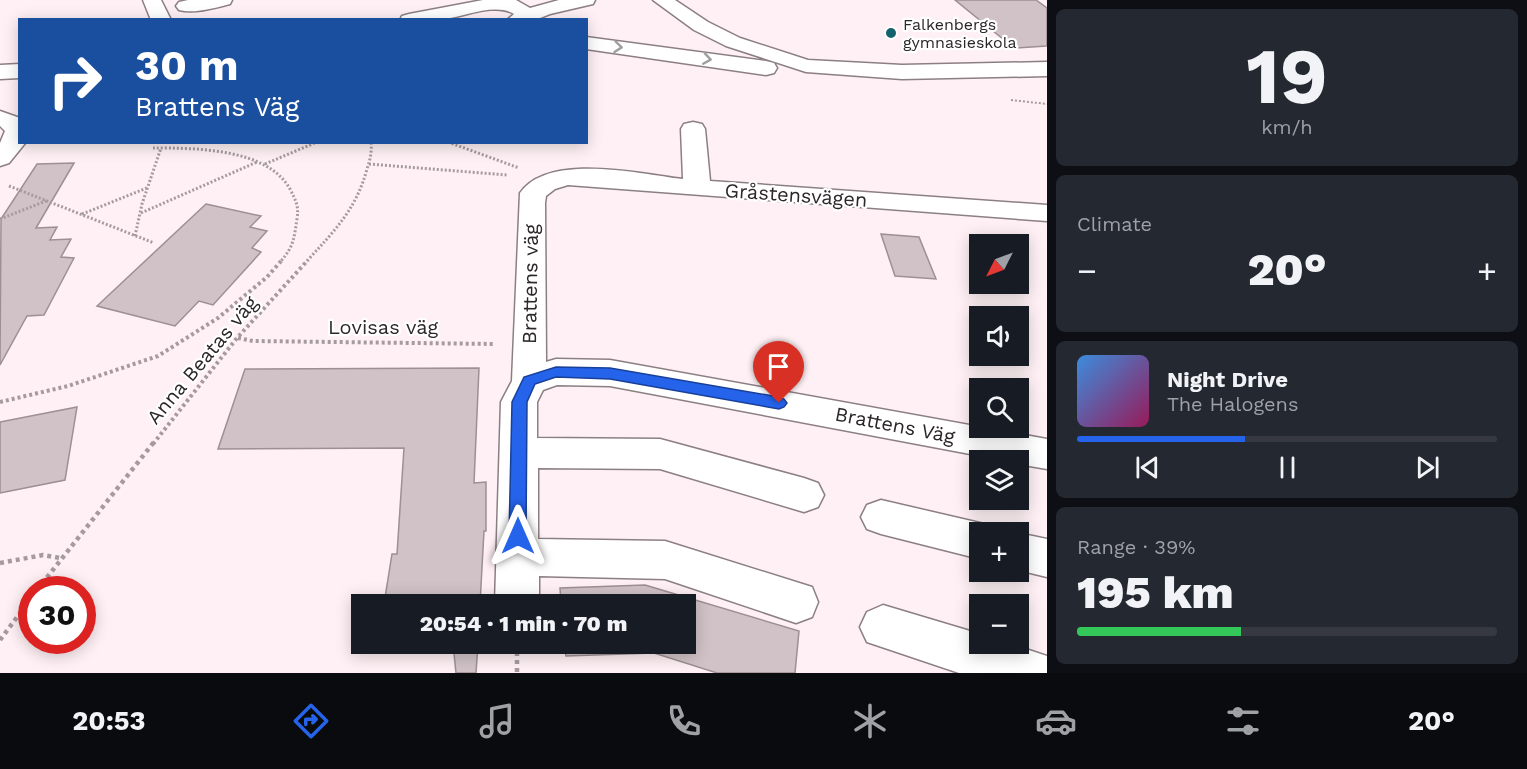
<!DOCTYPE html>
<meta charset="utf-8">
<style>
body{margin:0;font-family:"Work Sans",sans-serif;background:#242831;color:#f1f3f6;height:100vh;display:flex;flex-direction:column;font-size:22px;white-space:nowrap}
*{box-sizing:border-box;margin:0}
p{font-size:20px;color:#9ea1a6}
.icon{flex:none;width:33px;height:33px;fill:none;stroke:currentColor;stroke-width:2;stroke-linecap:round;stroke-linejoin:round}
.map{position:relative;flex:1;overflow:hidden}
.details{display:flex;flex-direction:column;gap:9px;padding:9px;background:#0d0f14;width:480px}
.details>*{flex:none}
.top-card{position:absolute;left:18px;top:18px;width:570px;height:126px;border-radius:0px;box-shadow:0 3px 15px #0003;background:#1a4fa0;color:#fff;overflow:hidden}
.needle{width:39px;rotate:228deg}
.buttons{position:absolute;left:969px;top:234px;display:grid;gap:12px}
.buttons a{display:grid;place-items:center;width:60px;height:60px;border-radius:0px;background:#171b24;box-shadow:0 3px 15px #0003;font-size:30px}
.speed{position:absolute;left:18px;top:576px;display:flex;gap:12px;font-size:30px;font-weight:700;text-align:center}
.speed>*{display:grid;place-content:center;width:78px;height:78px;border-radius:50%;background:#171b24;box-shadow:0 3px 15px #0003;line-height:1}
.speed .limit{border:9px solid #d22;background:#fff;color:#111}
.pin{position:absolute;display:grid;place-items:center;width:51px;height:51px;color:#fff;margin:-62px -26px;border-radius:50% 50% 50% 0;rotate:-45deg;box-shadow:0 0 6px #0007}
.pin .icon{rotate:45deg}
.me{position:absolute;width:66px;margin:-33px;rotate:0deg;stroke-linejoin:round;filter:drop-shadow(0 0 4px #0008)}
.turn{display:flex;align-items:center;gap:21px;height:126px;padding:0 18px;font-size:27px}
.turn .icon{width:78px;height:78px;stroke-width:2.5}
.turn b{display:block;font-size:42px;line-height:51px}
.big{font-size:45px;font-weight:800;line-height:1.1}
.details .widget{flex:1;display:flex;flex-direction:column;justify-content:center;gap:9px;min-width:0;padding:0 21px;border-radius:9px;background:#242831}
.details .dial{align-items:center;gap:0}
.dial b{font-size:78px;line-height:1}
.song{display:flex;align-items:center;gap:18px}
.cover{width:72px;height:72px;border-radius:9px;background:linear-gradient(135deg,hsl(210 70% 55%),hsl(330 70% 35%))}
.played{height:6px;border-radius:3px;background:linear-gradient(90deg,#2563eb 40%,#363941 40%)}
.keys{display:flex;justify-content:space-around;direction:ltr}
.heat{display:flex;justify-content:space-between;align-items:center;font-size:33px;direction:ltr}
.charge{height:9px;border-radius:4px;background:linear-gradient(90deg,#34c759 39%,#363941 0)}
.trip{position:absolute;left:351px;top:594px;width:345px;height:60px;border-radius:0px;background:#171b24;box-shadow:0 3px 15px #0003;font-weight:800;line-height:60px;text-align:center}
.tab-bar{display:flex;height:96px;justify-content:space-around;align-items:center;background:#090b0e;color:#9ea1a6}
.tab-bar .icon{width:42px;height:42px}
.tab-bar .selected{color:#2563eb}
.tab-bar b{font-size:27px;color:#f1f3f6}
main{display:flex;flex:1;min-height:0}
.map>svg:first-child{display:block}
.building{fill:#d0c2c6;stroke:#9d8f93;stroke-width:1.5}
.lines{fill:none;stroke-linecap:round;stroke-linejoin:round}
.minor-casing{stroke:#8c7f83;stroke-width:3}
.path-far3{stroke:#a59b9e;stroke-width:2;stroke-dasharray:2 2;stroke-linecap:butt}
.path-far2{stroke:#a59b9e;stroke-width:3;stroke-dasharray:2 2;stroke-linecap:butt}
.path-far1{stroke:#a59b9e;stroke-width:4;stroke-dasharray:3 3;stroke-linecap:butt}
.path{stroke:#a59b9e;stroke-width:4.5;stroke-dasharray:4 4;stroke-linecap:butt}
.minor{fill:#fff;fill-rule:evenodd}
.oneway{stroke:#a09e9e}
.route{fill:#2563eb;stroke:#184099;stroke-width:1.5}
.poi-dot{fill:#14626c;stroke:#fff;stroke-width:2}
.labels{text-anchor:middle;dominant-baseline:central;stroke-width:4.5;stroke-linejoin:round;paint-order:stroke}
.far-poi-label{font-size:16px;fill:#2c2728;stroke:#fff;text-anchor:start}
.street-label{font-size:20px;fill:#2c2728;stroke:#fff}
</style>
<main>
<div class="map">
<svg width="1047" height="673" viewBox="0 0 1047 673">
<rect width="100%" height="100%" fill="#fef0f4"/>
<path class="building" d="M955,0h81l11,8v38l-33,2z
M74,163l-38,65 21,-1 -7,13 21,-1 -10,18 13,1 -30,57 -17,1 -27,49 1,-146 36,-55z
M206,204l55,12 -11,11 17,4 -15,17 9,4 -48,53 -14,-4 -24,25 -78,-20z
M881,234l38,3 17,42 -41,-3z
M479,368l-5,115 12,-1v49h-2l-4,73h-96l8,-50h5l7,-106 -186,1 27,-80z
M77,407l-12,73 -65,13v-71z
M645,585l154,46 -4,42h-78l-63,-20 -88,3 -2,-12h122v-40h-125l-1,-16z
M453,644h25l-2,29h-20z"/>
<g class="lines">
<g class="minor-casing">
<path id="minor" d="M143,0h18l10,20h-20z
M188,0h44l-2,4c-15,4 -36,10 -51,6l-3,-4 3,-4z
M483,0h33l14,8 29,-8h36l-2,4 -43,10 -15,6h-28l7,-6c-19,-12 -50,3 -71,5 -14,2 -29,1 -43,1l2,-4 7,-2z
M653,0h22l33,22 32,16 68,22 94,5 145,-3v14l-145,3 -96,-7 -80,-26 -32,-16z
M586,37l180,24 8,2 3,5 -3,5 -8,2 -180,-26z
M20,64v14l-20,1v-14z
M0,111l20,7v24h6l-17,21 -9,3v-23l5,-12 -5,-5z
M693,122l9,2 3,5 5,52 337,24v16l-479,-36 -13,4 -9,7 -1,7 1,159 10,-3 54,1 437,79v30l-29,-5v-4h-16l-392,-74 -53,-1 -14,5 -6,12v36l123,1 144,39 14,5 6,12 -6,12 -14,5 -144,-43 -122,-1v71l127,2 147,46 6,15 -6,15 -16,6 -131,-44 -126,-3v28h-44l6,-202 11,-21 8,-188c28,-41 121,-19 163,-14l-2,-50 3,-5z
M881,500l99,23 15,5 2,4h-17v27l-99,-25 -14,-5 -6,-12 6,-12z
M1018,533l29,6v38l-29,-7z
M883,605l97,29v10h31l36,12v17h-88l-92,-31 -7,-15 7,-15z"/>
</g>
<path class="path-far3" d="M1011,100l36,4"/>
<path class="path-far2" d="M448,142l71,26
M153,148c42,0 114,0 137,41 6,12 9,17 7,30 -3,19 -3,27 -16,42
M265,164l52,-22
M369,164l138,11
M9,186l145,57
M141,213l116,-51
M82,214l65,-26
M0,219l46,-18
M135,236l7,-32 19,-56
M307,261c27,-30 49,-51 60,-92 3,-9 5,-17 4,-27"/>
<path class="path-far1" d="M238,338l15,3 241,3
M0,402l68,-16 90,-30 60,-38 49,-41 15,-17
M153,444l84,-106 71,-78"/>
<path class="path" d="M0,563l43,-8 17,3
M37,590l117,-148
M0,640l32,-43
M517,644v29"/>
<use href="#minor" class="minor"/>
</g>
<defs><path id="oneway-chevron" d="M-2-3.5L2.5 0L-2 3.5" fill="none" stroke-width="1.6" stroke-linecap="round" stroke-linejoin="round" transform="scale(1.5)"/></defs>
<g class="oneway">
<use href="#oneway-chevron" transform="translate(618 47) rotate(6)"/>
<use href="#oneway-chevron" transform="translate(707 59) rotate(9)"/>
</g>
<path class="route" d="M556,367l54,1 169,29 5,2 3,4 -3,4 -5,2 -169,-30 -54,-2 -21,7 -8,18 -1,134 -2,6 -6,2 -6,-2 -3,-6 3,-134 12,-25z"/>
<circle class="poi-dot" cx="891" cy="33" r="6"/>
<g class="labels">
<g class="far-poi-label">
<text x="903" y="24">Falkenbergs<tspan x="903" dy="18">gymnasieskola</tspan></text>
</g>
<g class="street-label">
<text transform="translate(796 195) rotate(4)">Gråstensvägen</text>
<text transform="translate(530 284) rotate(-89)">Brattens väg</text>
<text x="383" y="327">Lovisas väg</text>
<text transform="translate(202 360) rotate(-50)">Anna Beatas väg</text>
<text transform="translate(895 425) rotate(11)">Brattens Väg</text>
</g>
</g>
</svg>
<div class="buttons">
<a><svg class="needle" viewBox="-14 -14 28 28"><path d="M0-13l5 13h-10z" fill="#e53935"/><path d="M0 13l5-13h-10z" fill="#9ea1a6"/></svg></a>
<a><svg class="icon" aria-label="sound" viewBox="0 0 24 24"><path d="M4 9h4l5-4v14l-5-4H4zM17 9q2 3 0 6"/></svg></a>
<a><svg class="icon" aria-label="search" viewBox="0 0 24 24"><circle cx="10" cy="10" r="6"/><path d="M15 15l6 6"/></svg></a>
<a><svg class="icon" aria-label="layers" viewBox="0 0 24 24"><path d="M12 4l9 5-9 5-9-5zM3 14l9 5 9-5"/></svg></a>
<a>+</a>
<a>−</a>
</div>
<div class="speed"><div class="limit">30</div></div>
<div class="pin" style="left:779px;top:403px;background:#d93025"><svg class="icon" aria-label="arrive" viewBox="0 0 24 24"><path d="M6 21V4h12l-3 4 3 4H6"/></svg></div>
<svg class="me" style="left:518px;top:536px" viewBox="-20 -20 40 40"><path d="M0-17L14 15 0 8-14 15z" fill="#2563eb" stroke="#fff" stroke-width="4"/></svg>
<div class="trip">20:54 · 1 min · 70 m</div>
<div class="top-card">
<div class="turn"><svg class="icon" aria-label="right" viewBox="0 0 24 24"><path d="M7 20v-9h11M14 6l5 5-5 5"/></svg><div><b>30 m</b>Brattens Väg</div></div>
</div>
</div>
<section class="details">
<div class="widget dial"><b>19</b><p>km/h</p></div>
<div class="widget"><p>Climate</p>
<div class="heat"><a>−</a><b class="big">20°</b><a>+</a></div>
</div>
<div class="widget">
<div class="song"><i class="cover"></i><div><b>Night Drive</b><p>The Halogens</p></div></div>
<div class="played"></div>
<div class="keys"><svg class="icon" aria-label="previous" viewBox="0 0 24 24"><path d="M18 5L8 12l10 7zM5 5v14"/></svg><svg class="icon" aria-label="pause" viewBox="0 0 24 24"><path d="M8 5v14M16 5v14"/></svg><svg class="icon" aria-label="next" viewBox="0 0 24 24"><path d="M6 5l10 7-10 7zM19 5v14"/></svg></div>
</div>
<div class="widget"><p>Range · 39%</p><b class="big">195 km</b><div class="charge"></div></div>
</section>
</main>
<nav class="tab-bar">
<b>20:53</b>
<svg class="icon selected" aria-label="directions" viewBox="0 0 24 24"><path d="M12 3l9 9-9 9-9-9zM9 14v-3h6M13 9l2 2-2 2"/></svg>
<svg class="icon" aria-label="music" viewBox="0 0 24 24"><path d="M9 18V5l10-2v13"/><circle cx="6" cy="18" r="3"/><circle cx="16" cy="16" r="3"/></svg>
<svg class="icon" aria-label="phone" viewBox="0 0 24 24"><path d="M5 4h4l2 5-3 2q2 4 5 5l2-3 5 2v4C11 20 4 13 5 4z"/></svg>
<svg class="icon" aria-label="climate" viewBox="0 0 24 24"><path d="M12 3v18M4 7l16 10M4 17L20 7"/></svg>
<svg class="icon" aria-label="car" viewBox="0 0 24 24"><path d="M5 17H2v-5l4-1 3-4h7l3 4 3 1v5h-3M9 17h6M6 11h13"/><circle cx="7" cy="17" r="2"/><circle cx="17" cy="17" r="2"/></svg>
<svg class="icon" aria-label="filters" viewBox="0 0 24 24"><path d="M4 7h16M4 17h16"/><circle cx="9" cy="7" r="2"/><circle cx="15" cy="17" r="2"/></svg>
<b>20°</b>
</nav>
